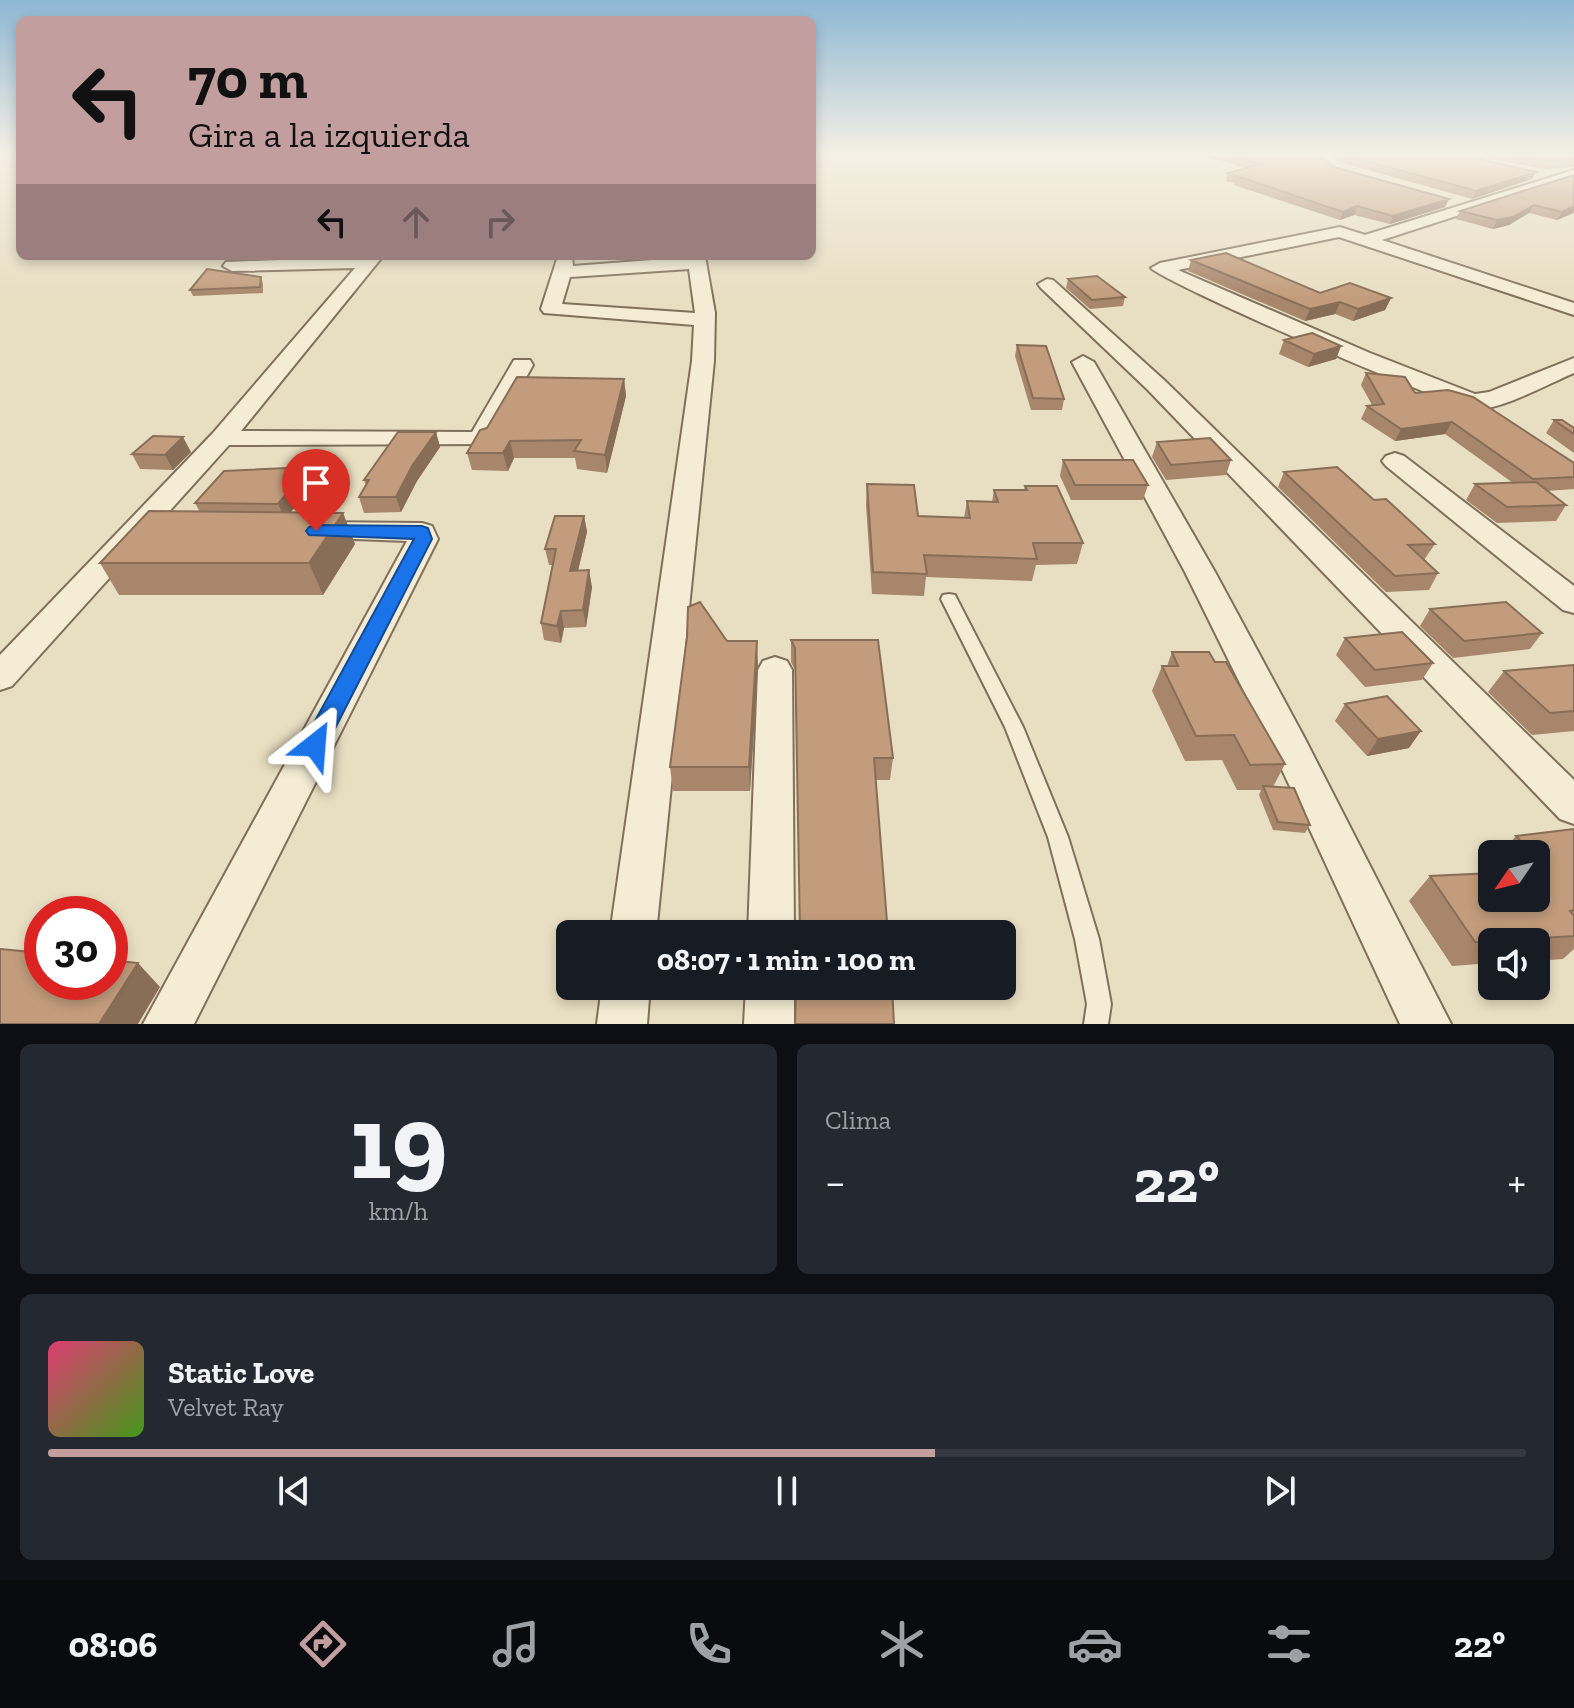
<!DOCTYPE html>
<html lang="es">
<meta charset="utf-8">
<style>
body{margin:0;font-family:"Zilla Slab",serif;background:#242831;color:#f1f3f6;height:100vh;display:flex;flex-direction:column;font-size:30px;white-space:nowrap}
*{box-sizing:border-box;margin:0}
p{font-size:26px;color:#9ea1a6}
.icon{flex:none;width:44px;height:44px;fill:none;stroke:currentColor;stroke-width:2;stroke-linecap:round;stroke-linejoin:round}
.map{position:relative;height:1024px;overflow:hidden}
.panel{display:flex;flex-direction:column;gap:20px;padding:20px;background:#0d0f14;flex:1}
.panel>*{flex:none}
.guide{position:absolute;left:16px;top:16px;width:800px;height:244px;border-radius:12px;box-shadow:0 4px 12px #0003;background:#c29e9e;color:#111;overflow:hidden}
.needle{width:52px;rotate:235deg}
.controls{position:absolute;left:1478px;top:840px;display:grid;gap:16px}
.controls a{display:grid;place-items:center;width:72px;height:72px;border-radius:12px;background:#171b24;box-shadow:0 4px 12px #0003;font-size:40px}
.speed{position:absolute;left:24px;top:896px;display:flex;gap:16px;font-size:40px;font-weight:700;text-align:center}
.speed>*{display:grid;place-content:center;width:104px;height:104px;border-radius:50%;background:#171b24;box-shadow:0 4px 12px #0003;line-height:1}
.speed .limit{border:12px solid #d22;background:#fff;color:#111}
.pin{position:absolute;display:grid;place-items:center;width:68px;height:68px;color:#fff;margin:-82px -34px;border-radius:50% 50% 50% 0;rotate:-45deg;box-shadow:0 0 8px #0007}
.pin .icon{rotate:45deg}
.me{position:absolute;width:88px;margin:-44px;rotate:28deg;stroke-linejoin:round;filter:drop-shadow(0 0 6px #0008)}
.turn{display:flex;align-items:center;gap:28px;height:168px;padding:0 40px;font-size:36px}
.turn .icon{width:104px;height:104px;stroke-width:2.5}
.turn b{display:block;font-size:56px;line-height:68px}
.lanes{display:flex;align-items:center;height:76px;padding:0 40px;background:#0003;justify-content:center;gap:40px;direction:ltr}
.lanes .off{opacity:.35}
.big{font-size:60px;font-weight:800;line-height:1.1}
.panel .tile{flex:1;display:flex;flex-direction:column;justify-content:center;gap:12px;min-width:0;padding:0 28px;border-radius:12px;background:#242831}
.panel .dial{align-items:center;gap:0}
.dial b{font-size:104px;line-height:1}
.song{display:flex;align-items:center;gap:24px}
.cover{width:96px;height:96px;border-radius:12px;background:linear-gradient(135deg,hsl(340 70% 55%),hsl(100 70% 35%))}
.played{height:8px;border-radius:4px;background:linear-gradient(90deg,#c29e9e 60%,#363941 60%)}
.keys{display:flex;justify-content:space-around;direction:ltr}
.heat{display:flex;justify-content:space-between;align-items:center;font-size:44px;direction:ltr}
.panel .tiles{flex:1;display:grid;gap:20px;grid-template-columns:1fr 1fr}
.tile:last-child{grid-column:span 2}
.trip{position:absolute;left:556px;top:920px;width:460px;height:80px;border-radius:12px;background:#171b24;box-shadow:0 4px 12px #0003;font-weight:800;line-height:80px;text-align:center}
.tabs{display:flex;height:128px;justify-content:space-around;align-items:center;background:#090b0e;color:#9ea1a6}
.tabs .icon{width:56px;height:56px}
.tabs .active{color:#c29e9e}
.tabs b{font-size:36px;color:#f1f3f6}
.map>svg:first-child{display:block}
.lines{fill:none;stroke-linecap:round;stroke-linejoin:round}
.service-casing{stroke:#80705b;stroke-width:4}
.minor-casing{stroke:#80705b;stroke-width:4}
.service{fill:#f4ecd4;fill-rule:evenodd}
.minor{fill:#f4ecd4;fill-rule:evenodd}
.wall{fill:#a7866b}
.shaded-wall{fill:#886d57}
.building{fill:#c29c7c;stroke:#886d57;stroke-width:2}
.route{fill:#1a73e8;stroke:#114b97;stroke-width:2}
</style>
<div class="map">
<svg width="1574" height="1024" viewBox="0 0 1574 1024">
<rect width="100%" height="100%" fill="#e8dec2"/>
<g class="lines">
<g class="service-casing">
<path id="service" d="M949,594l6,1 2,4 66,128 45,110 31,102 12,65 -3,20h-24l3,-20 -12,-65 -27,-102 -43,-110 -64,-128 2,-4z"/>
</g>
<g class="minor-casing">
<path id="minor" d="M1574,170v8l-192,62 192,63v12l-235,-78 -161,33 192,83 105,41 14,-2 85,-34v15c-26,11 -71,36 -97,36 -24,0 -312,-126 -326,-141l9,-5 180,-36 25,8z
M383,256l-142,175 231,1 42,-72h16l3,5 -44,79 -260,1 -217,241 -12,4v-35l213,-222 142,-165 -123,3 -9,-5 3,-4z
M558,256h14l1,10 132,-10 10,57 -1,48 -58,573h-46l82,-573 2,-36 -150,-12 -3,-4zM689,269l6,44 -133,-9 8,-27z
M1047,279l6,1 111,100 410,400v44l-14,-5 -412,-429 -107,-102 -3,-4z
M1083,356l11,6 121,210 89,165 147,287h-51l-128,-276 -87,-176 -113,-210z
M1395,453l9,3 170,130v27l-11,-3 -177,-144 -4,-5 4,-5z
M314,522l108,1 10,3 6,13 -244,485h-51l264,-483 -103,-4 -4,-6 4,-6z
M775,657l12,4 5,9 2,264h-46l10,-264 5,-9z
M602,986h48l-3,38h-50z
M746,986h48v38h-50z"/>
</g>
<use href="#service" class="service"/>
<use href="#minor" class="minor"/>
</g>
<path class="wall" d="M1200,155h117l17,12 111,40 -55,17 -36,-9 -14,5 -106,-35 1,-2 -9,-2 2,-8 19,-5z
M1328,155h134l70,24 -60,20 -129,-36z
M1468,155h106v12l-29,2z
M1574,175v38l-17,7 -28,-7 -20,12 -16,4 -37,-10 4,-8z
M1191,260l129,33 71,5 -6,12 -32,11 -18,-7 -30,7 -117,-50z
M261,277l2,7v9l-70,3 -3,-6z
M1068,279l57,18 -2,9 -33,3 -24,-21z
M1284,340l57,6 -5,13 -28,8 -29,-13z
M1017,345l47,54 -2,11h-31l-16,-54z
M1366,373l208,90v26l-27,2 19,14 -10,16 -59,2 -31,-23 9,-16 38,-1 -68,-49 -50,7 -34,-22 6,-13 5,-1 -11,-20z
M624,379l2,17 -19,77 -30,-4 -2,-11h-61l-6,13 -36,-1 -5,-17 20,-25z
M1554,420l20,8v25l-28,-20z
M436,432l4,15 -23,34 -16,31 -37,1 -5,-16 7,-11 -2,-6z
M1157,442l74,18 -5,15 -60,5 -14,-23z
M191,452l-18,18 -33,-1 -8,-15z
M1063,460l85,25 -5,15h-72l-11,-24z
M308,467l6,16 -23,29 52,1 12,31 -32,51h-204l-19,-32 100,-51 -5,-9z
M1284,472l90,28 61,44 -11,16 14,13 -9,17 -43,2 -108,-105z
M867,484l51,32 46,2 3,-17 25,1 2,-12h30l1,-4 58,57 -6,21 -41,1 -4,16 -106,-4 -2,19 -52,-2 -6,-89z
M584,516l3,16 -9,39 14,16 -6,40 -22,1 -3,15 -17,-3 -3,-17 11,-58h-3l-4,-16z
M1430,609l112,24 -12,16 -77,9 -33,-32z
M1345,638l88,25 -11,17 -57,7 -29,-32z
M791,640l102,118 -3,22h-14l12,154h-88l-5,-264 -4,-8z
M727,641l31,24 -8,126h-77l-3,-24z
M1172,652l43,10 70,102 -12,23 37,38 -5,8 -32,-3 -14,-35 2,-5h-24l-15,-30 -37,1 -33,-70 10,-25h5z
M1574,665v66l-42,4 -44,-43 16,-21z
M1345,704l64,44 -42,8 -32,-35z
M1574,829v120l-11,10 -27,2v-19h-44v21l-40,3 -43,-65 21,-25 106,22v-44h-36l16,-18z"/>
<path class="shaded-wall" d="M1536,172l-4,7 -60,20 4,-8z
M1449,199l-4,8 -55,17 3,-8z
M1534,205l-5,8 -20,12 -16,4 4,-9z
M1357,206l-3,9 -14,5 3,-8z
M1574,206l-1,7 -16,7 5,-8z
M1391,298l-6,12 -32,11 5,-12z
M1340,302l-5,12 -30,7 5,-12z
M1341,346l-5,13 -28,8 6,-13z
M624,379l2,17 -19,77 -2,-18z
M1452,422l-7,12 -50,7 6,-12z
M436,432l4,15 -23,34 -16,31 -5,-15 16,-31z
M183,437l8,15 -18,18 -8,-15z
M510,441l4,17 -6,13 -5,-18z
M308,467l6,16 -29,36 -7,-15z
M343,513l12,31 -32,51 -14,-32z
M584,516l3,16 -13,56 -4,-17z
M589,570l3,17 -6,40 -3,-17z
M561,611l3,17 -3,15 -4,-17z
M757,641l1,24 -8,126 -1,-24z
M1421,731l-12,17 -42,8 11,-17z
M138,963l22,24 -22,37h-39z"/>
<path class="building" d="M1227,155h90l17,12 115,32 -56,17 -36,-10 -14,6 -115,-39 33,-9z
M1344,155h118l74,17 -60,19z
M1511,155h63v5l-25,1z
M1574,175v31l-12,6 -28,-7 -21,12 -16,3 -37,-9z
M1226,253l94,40 30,-10 41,15 -33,11 -18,-7 -30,7 -119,-49z
M207,269l54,8 -1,10 -70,3z
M1097,276l28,21 -33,3 -24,-21z
M1312,333l29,13 -27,8 -30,-14z
M1017,345l29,1 18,53 -31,-1z
M1366,373l39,4 10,16 33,-3 25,7 101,66v14l-41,2 -81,-57 -51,7 -34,-23 17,-2z
M517,377l107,2 -19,76 -31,-4 7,-11 -71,1 -7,12h-36l13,-23 7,-2z
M1554,420h8l12,8v6z
M398,432h38l-24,34 -16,31h-37l10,-17h-5z
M153,436l30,1 -18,18 -33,-1z
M1210,438l21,22 -60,5 -14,-23z
M1063,460h70l15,25h-73z
M308,467l-30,37 -83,-1 29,-32z
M1337,467l37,33 12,-1 49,45 -27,1 30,28 -43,3 -111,-104z
M1536,482l30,23 -59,2 -32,-23z
M867,484l47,1 4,31 52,2 -3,-17 31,1 -4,-12h33l-2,-4h32l26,57h-50l4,16 -113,-4 3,19 -54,-2z
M149,511l194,2 -34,50h-209z
M555,516h29l-14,55 19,-1 -6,40 -22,1 -4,15 -16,-3 15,-74h-11z
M700,602l27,39h30l-8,126h-79l17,-130 1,-30z
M1506,602l36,31 -78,8 -34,-32z
M1402,632l31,31 -58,7 -30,-32z
M791,640h87l15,118h-19l14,176h-88l-5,-286z
M1172,652h37l6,10h11l59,102 -35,1 -16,-30 -38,1 -34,-70h16z
M1574,665v46l-24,2 -46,-42z
M1387,696l34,35 -43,8 -33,-35z
M1263,786l31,2 16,37 -32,-3z
M1574,829v81l-4,1 4,5v20l-99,6 -45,-66 62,-3v25h44v-28l9,-1 -9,-11v-4h-4l-16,-18z
M0,949l42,4v29h68v-22l28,3 -39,61h-99z
M796,986h96l2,38h-99z"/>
<linearGradient id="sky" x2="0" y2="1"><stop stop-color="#8db7d4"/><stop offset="0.52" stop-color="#f5f0e4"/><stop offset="1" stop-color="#f5f0e4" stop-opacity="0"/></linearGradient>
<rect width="1574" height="298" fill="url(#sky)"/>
<path class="route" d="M316,525l106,1 6,2 4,11 -109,213 -8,3 -9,-3 -4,-7 112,-206 -105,-4 -3,-4 3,-4z"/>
</svg>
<div class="controls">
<a><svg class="needle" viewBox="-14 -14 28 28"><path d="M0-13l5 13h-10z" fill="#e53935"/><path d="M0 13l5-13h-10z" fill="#9ea1a6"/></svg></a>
<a><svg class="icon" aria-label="sound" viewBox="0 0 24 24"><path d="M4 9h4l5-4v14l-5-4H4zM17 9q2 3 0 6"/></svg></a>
</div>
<div class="speed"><div class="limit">30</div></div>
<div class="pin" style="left:316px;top:531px;background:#d93025"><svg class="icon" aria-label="arrive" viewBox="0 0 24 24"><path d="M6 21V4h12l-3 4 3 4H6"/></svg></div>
<svg class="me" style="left:315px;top:745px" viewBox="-20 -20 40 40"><path d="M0-17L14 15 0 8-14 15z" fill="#1a73e8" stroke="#fff" stroke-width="4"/></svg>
<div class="trip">08:07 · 1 min · 100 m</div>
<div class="guide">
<div class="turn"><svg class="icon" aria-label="left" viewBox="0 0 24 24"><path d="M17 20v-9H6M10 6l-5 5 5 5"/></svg><div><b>70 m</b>Gira a la izquierda</div></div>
<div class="lanes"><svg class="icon" aria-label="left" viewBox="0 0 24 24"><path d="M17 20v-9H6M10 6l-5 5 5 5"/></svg><svg class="icon off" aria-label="ahead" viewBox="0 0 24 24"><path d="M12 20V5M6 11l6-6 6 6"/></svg><svg class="icon off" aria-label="right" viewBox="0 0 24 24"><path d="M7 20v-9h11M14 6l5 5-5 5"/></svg></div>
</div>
</div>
<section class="panel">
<div class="tiles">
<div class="tile dial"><b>19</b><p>km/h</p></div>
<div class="tile"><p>Clima</p>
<div class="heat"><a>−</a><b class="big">22°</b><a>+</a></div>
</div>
<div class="tile">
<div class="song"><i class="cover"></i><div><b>Static Love</b><p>Velvet Ray</p></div></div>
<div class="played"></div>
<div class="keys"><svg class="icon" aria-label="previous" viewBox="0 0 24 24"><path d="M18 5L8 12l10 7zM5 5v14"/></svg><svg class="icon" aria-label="pause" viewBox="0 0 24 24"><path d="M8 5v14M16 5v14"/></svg><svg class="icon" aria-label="next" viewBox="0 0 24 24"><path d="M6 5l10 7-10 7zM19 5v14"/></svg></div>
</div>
</div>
</section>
<nav class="tabs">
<b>08:06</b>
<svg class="icon active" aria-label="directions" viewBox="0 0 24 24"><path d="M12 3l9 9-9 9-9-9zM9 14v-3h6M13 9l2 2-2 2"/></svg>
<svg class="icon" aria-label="music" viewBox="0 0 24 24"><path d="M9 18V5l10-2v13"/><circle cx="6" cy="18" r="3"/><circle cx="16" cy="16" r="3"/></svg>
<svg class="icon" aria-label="phone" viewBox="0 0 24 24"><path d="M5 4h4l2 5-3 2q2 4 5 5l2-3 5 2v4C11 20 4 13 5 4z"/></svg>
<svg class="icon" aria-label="climate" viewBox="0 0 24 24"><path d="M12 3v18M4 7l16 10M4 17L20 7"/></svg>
<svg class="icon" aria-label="car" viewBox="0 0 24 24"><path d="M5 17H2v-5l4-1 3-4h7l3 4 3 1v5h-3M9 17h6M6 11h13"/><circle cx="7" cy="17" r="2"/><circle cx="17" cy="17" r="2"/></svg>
<svg class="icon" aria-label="filters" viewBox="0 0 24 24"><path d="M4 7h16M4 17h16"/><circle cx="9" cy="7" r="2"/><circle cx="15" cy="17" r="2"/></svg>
<b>22°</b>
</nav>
